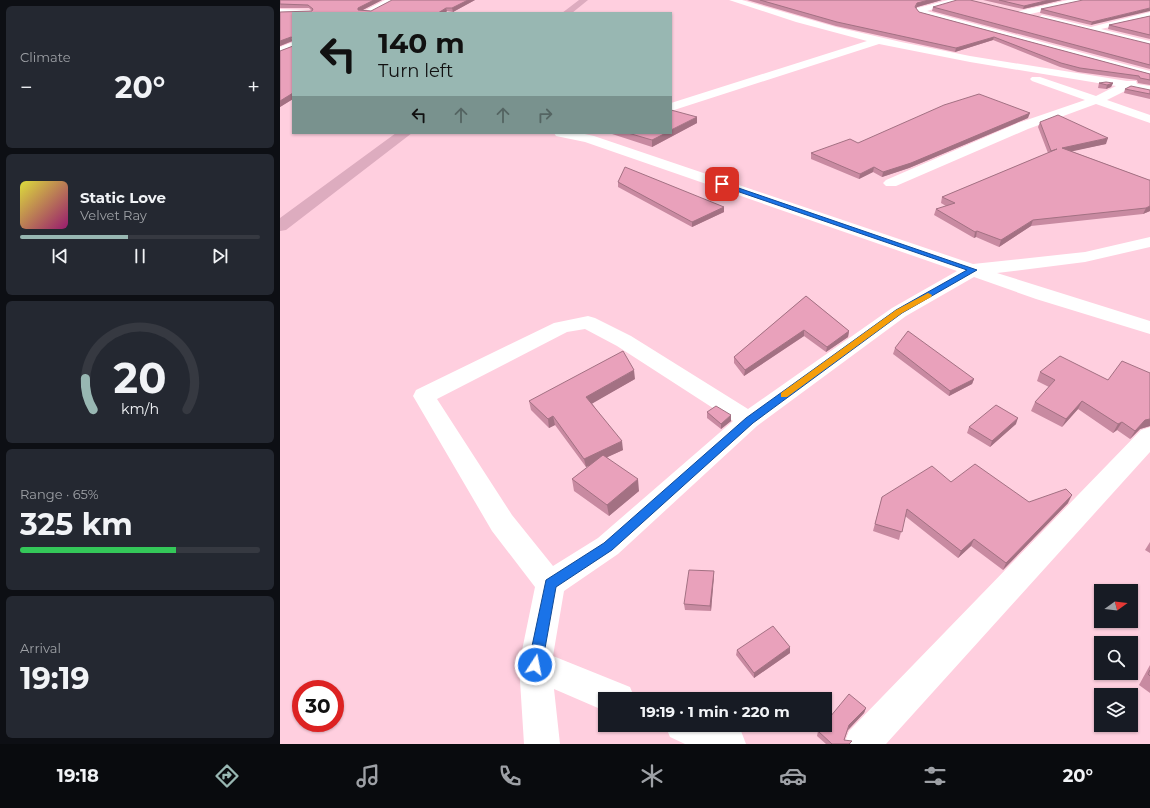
<!DOCTYPE html>
<meta charset="utf-8">
<style>
body{margin:0;font-family:Montserrat,sans-serif;background:#242831;color:#f1f3f6;height:100vh;display:flex;flex-direction:column;font-size:15px;white-space:nowrap}
*{box-sizing:border-box;margin:0}
p{font-size:13px;color:#9ea1a6}
.icon{flex:none;width:22px;height:22px;fill:none;stroke:currentColor;stroke-width:2;stroke-linecap:round;stroke-linejoin:round}
.map{position:relative;flex:1;overflow:hidden}
.drawer{display:flex;flex-direction:column;gap:6px;padding:6px;background:#0d0f14;width:280px}
.drawer>*{flex:none}
.hud{position:absolute;left:12px;top:12px;width:380px;height:122px;border-radius:0px;box-shadow:0 1px 3px #0004;background:#98b7b2;color:#111;overflow:hidden}
.needle{width:26px;rotate:75deg}
.controls{position:absolute;left:814px;top:584px;display:grid;gap:8px}
.controls a{display:grid;place-items:center;width:44px;height:44px;border-radius:0px;background:#171b24;box-shadow:0 1px 3px #0004;font-size:20px}
.speed{position:absolute;left:12px;top:680px;display:flex;gap:8px;font-size:20px;font-weight:700;text-align:center}
.speed>*{display:grid;place-content:center;width:52px;height:52px;border-radius:50%;background:#171b24;box-shadow:0 1px 3px #0004;line-height:1}
.speed .limit{border:6px solid #d22;background:#fff;color:#111}
.pin{position:absolute;display:grid;place-items:center;width:34px;height:34px;color:#fff;margin:-17px;border-radius:8px;box-shadow:0 2px 6px #0006}
.me{position:absolute;width:44px;margin:-22px;rotate:11deg;stroke-linejoin:round;filter:drop-shadow(0 0 3px #0008)}
.turn{display:flex;align-items:center;gap:14px;height:84px;padding:0 20px;font-size:18px}
.turn .icon{width:52px;height:52px;stroke-width:2.5}
.turn b{display:block;font-size:28px;line-height:34px}
.lanes{display:flex;align-items:center;height:38px;padding:0 20px;background:#0003;justify-content:center;gap:20px;direction:ltr}
.lanes .off{opacity:.35}
.big{font-size:30px;font-weight:700;line-height:1.1}
.drawer .card{flex:1;display:flex;flex-direction:column;justify-content:center;gap:6px;min-width:0;padding:0 14px;border-radius:6px;background:#242831}
.drawer .dial{align-items:center;gap:0}
.dial svg{height:104px;overflow:visible;fill:none;stroke:#363941;stroke-width:7;stroke-linecap:round;text-anchor:middle}
.dial text{fill:#f1f3f6;stroke:none}
.song{display:flex;align-items:center;gap:12px}
.cover{width:48px;height:48px;border-radius:6px;background:linear-gradient(135deg,hsl(60 70% 55%),hsl(320 70% 35%))}
.played{height:4px;border-radius:2px;background:linear-gradient(90deg,#98b7b2 45%,#363941 45%)}
.keys{display:flex;justify-content:space-around;direction:ltr}
.heat{display:flex;justify-content:space-between;align-items:center;font-size:22px;direction:ltr}
.charge{height:6px;border-radius:3px;background:linear-gradient(90deg,#34c759 65%,#363941 0)}
.trip{position:absolute;left:318px;top:692px;width:234px;height:40px;border-radius:0px;background:#171b24;box-shadow:0 1px 3px #0004;font-weight:700;line-height:40px;text-align:center}
.tab-bar{display:flex;height:64px;justify-content:space-around;align-items:center;background:#090b0e;color:#9ea1a6}
.tab-bar .icon{width:28px;height:28px}
.tab-bar .on{color:#98b7b2}
.tab-bar b{font-size:18px;color:#f1f3f6}
main{display:flex;flex:1;min-height:0}
.map>svg:first-child{display:block}
.lines{fill:none;stroke-linecap:round;stroke-linejoin:round}
.street{fill:#fff;fill-rule:evenodd}
.primary{fill:#ddacbf;fill-rule:evenodd}
.wall{fill:#c88aa1}
.shaded-wall{fill:#a37183}
.building{fill:#e9a1bb;stroke:#a37183}
.route{fill:#1a73e8;stroke:#114b97}
.slow{fill:#f59e0b}
</style>
<main>
<section class="drawer">
<div class="card"><p>Climate</p>
<div class="heat"><a>−</a><b class="big">20°</b><a>+</a></div>
</div>
<div class="card">
<div class="song"><i class="cover"></i><div><b>Static Love</b><p>Velvet Ray</p></div></div>
<div class="played"></div>
<div class="keys"><svg class="icon" aria-label="previous" viewBox="0 0 24 24"><path d="M18 5L8 12l10 7zM5 5v14"/></svg><svg class="icon" aria-label="pause" viewBox="0 0 24 24"><path d="M8 5v14M16 5v14"/></svg><svg class="icon" aria-label="next" viewBox="0 0 24 24"><path d="M6 5l10 7-10 7zM19 5v14"/></svg></div>
</div>
<div class="card dial"><svg viewBox="0 0 100 80">
<path d="M14 69A42 42 0 1 1 86 69"/>
<path d="M14 69A42 42 0 0 1 8 45" stroke="#98b7b2"/>
<text x="50" y="56" font-size="32" font-weight="700">20</text>
<text x="50" y="72" font-size="11">km/h</text>
</svg></div>
<div class="card"><p>Range · 65%</p><b class="big">325 km</b><div class="charge"></div></div>
<div class="card"><p>Arrival</p><b class="big">19:19</b></div>
</section>
<div class="map">
<svg width="870" height="744" viewBox="0 0 870 744">
<rect width="100%" height="100%" fill="#ffcfdf"/>
<g class="lines">
<path class="street" d="M105,0h11l-25,13h-11z
M449,0h13l94,27 65,15 69,14 157,25h9l1,3 13,2v8l-21,-5 -22,11 43,15v8l-54,-19 -68,25 -132,57h-10l-3,-3 3,-3 132,-57 67,-23 -53,-19 -2,-2 2,-2h8l56,19 20,-10 -146,-24 -91,-18 -208,67v-8l196,-62 -71,-19z
M668,0h14l-35,11 223,60v6l-231,-63 -3,-4 1,-2z
M788,0h15l-1,2 -60,14 -4,-3 1,-2z
M0,9l29,1 4,3 -33,2z
M870,12v6l-49,11 49,12v6l-111,-27 -2,-2 5,-3 49,12z
M13,42v7l-13,5v-7z
M274,133h26l14,3 379,128 112,-12 65,-15v10l-65,15 -88,11 153,48v13l-114,-35 -62,-22 -68,39 -149,110 -139,128 -54,37 -11,65 77,31 5,12h-30v12l-51,-22 6,55h-36l-5,-79 16,-78 -43,-56 -79,-135 3,-6 138,-67 34,-7 7,2 36,18 117,73 144,-101 65,-37 -372,-129 -29,-6zM305,329l32,17 116,75 -135,117 -45,28 -41,-51 -75,-116 130,-67z
M870,427v25l-264,292h-42l5,-13 292,-301z
M385,725h60l16,6 5,13h-61l-15,-7z"/>
<path class="primary" d="M299,0h9l-16,13h-10z
M116,133h16l-126,97 -6,1v-13z"/>
</g>
<path class="wall" d="M0,0h102l-20,10 9,1 104,-11 -22,12 -6,-1 -2,2h-152v86l-13,8v-56l13,-5v-5l-13,5v-34l32,-1 -3,-3h-29z
M467,0h195l-25,7 -1,1 3,4 231,62v11l-12,-2 -1,-3 -59,-8 -18,-5 -67,-27 -38,12 -119,-26z
M703,0h79l-39,9z
M870,0l-59,25 -51,-12 1,-4z
M653,7l217,37v25l-218,-58z
M870,16v23l-42,-10 1,-4z
M819,83h14l-2,4 -5,2 -8,-1z
M845,89l25,1v9l-26,-6z
M417,117v6l-45,24 -43,-14h62z
M748,118l-119,50 -27,9 -9,-5 -14,7 -48,-20v-6l47,-10z
M760,122l66,22 -35,7 78,29h1v31l-7,3 -112,12 -32,21 -23,-10 -2,1 -40,-23 2,-6 10,-3 -5,-3 1,-6 106,-44 -10,-26z
M338,182l106,25v5l-32,15 -74,-40z
M526,296l43,35 -1,6 -22,15 -22,-16 -60,40 -10,-13v-6z
M615,348l79,31 -2,5 -23,12 -56,-42z
M760,372l68,8 42,-7v53l-10,3 -10,10 -13,-9 -4,3 -35,-24 -16,18 -31,-16 4,-9 14,-15 -12,-6z
M355,379l-43,24 31,47 -16,7 32,34 -30,25 -35,-25 -2,-12 17,-13 -3,1 -31,-42 -6,3 -18,-18 -2,-9z
M427,412l24,9 -10,8 -14,-11z
M736,424l-26,23 -23,-14 2,-6z
M671,482l78,20 39,1 -65,67 -32,-24 -13,12 -53,-42 -6,24 -26,-9 9,-34z
M870,542v11l-5,-3z
M434,571l-3,40 -26,-1 -1,-6z
M457,650l53,3 -36,25 -18,-23z
M870,665v28l-11,-8z
M586,708l-2,5 -16,17 -4,10 7,4h-25l-9,-8 1,-5z"/>
<path class="shaded-wall" d="M94,0h8l-23,12 -1,-2v-2z
M188,0h7l-22,12 -1,-4z
M649,0h13l-25,7 -2,4 2,-8z
M769,0h13l-39,9 1,-3z
M166,8l1,3 -2,2h-7z
M870,8v3l-59,14 1,-3z
M11,37l1,4 -12,5v-5z
M714,37l-1,3 -38,12 1,-4z
M833,83l-2,4 -5,2 1,-4z
M13,93v6l-13,8v-6z
M750,113l-2,5 -119,50 -27,9 1,-5z
M417,117v6l-45,24v-7l14,-7h5v-3z
M828,138l-2,6 -46,10 2,-6z
M594,167l-1,5 -14,7 1,-5z
M870,206v5l-7,3 3,-6z
M444,207v5l-32,15v-5z
M753,220l-2,6 -32,21 2,-7z
M697,231l-1,6 -2,1 1,-6z
M524,330v6l-60,40 1,-6z
M569,331l-1,6 -22,15 1,-5z
M354,370l1,9 -47,27 -2,-9z
M694,379l-2,5 -23,12 1,-5z
M802,401l-4,8 -16,18 4,-8z
M451,415v6l-10,8v-5z
M273,416l2,9 -6,3 -1,-9z
M738,418l-2,6 -26,23 2,-6z
M870,419v7l-10,3 -10,10 5,-8 10,-11z
M842,422l-5,8 -4,3 5,-9z
M342,441l1,9 -37,17 -2,-8z
M358,479l1,12 -30,25 -2,-11z
M792,495l-4,8 -65,67 3,-7z
M694,539l-3,7 -13,12 3,-7z
M434,571v6l-3,34 -1,-5z
M510,647v6l-36,25v-5z
M586,708l-2,5 -16,17 1,-5z"/>
<path class="building" d="M0,0h94l-16,8v2l13,1 21,-11h76l-16,8h-6l-8,5h-145v25l-2,-1 -11,4v-29l32,-1 1,-2 -5,-4 -28,-1z
M480,0h169l-12,3 -2,4 4,5 231,62v6l-10,-2 -1,-2 -59,-8 -19,-5 -67,-26 -38,11 -119,-26z
M677,0h13l180,44v21l-217,-58z
M719,0h50l-25,6z
M803,0h67v8l-58,14 -51,-13z
M870,16v19l-41,-10z
M13,39v54l-13,8v-50l13,-5z
M826,82l7,1 -6,2 -8,-2z
M851,86l19,4v4l-25,-5z
M699,94l51,19 -119,50 -28,9 -9,-5 -14,7 -49,-21 39,-14 8,4 86,-38z
M391,110l26,7 -26,13z
M778,115l50,23 -46,10 87,32h1v26l-4,2 -113,12 -32,20 -24,-9 -2,1 -39,-23 19,-6 -13,-6 115,-48 -6,2 -11,-29z
M348,133h38l-14,7z
M345,167l99,40 -32,15 -74,-40z
M526,296l43,35 -22,16 -23,-17 -59,40 -11,-13z
M628,331l66,48 -24,12 -55,-43z
M343,351l11,19 -48,27 36,44 -38,18 -31,-43 -5,3 -19,-18z
M780,356l48,24 14,-19 28,12v46l-5,1 -10,11 -13,-9 -4,2 -36,-23 -16,18 -31,-17 20,-22 -15,-8z
M716,405l22,13 -26,23 -23,-14z
M436,406l15,9 -10,9 -14,-12z
M323,455l35,24 -31,26 -35,-26z
M695,464l54,38 37,-13 6,6 -66,68 -32,-24 -13,12 -54,-42 -5,23 -27,-8 7,-27 50,-31 19,16z
M409,570l25,1 -4,35 -26,-2z
M493,626l17,21 -36,26 -17,-23z
M870,670v6l-2,-2z
M569,694l17,14 -17,17 -5,15 8,1 -3,3h-17l-14,-13 5,-6h2v-2z"/>
<path class="route" d="M439,183h5l253,87 -75,43 -149,110 -141,127 -56,37 -14,78 -2,5 -5,2 -5,-2 -2,-5 18,-85 58,-37 142,-125 150,-108 71,-40 -248,-85z"/>
<path class="slow" d="M648,293l4,2 -1,2 -29,16 -115,84h-6v-4l115,-83z"/>
</svg>
<div class="controls">
<a><svg class="needle" viewBox="-14 -14 28 28"><path d="M0-13l5 13h-10z" fill="#e53935"/><path d="M0 13l5-13h-10z" fill="#9ea1a6"/></svg></a>
<a><svg class="icon" aria-label="search" viewBox="0 0 24 24"><circle cx="10" cy="10" r="6"/><path d="M15 15l6 6"/></svg></a>
<a><svg class="icon" aria-label="layers" viewBox="0 0 24 24"><path d="M12 4l9 5-9 5-9-5zM3 14l9 5 9-5"/></svg></a>
</div>
<div class="speed"><div class="limit">30</div></div>
<div class="pin" style="left:442px;top:184px;background:#d93025"><svg class="icon" aria-label="arrive" viewBox="0 0 24 24"><path d="M6 21V4h12l-3 4 3 4H6"/></svg></div>
<svg class="me" style="left:255px;top:665px" viewBox="-20 -20 40 40"><circle r="17" fill="#1a73e8" stroke="#fff" stroke-width="3"/><path d="M0-11L8 9 0 5-8 9z" fill="#fff"/></svg>
<div class="trip">19:19 · 1 min · 220 m</div>
<div class="hud">
<div class="turn"><svg class="icon" aria-label="left" viewBox="0 0 24 24"><path d="M17 20v-9H6M10 6l-5 5 5 5"/></svg><div><b>140 m</b>Turn left</div></div>
<div class="lanes"><svg class="icon" aria-label="left" viewBox="0 0 24 24"><path d="M17 20v-9H6M10 6l-5 5 5 5"/></svg><svg class="icon off" aria-label="ahead" viewBox="0 0 24 24"><path d="M12 20V5M6 11l6-6 6 6"/></svg><svg class="icon off" aria-label="ahead" viewBox="0 0 24 24"><path d="M12 20V5M6 11l6-6 6 6"/></svg><svg class="icon off" aria-label="right" viewBox="0 0 24 24"><path d="M7 20v-9h11M14 6l5 5-5 5"/></svg></div>
</div>
</div>
</main>
<nav class="tab-bar">
<b>19:18</b>
<svg class="icon on" aria-label="directions" viewBox="0 0 24 24"><path d="M12 3l9 9-9 9-9-9zM9 14v-3h6M13 9l2 2-2 2"/></svg>
<svg class="icon" aria-label="music" viewBox="0 0 24 24"><path d="M9 18V5l10-2v13"/><circle cx="6" cy="18" r="3"/><circle cx="16" cy="16" r="3"/></svg>
<svg class="icon" aria-label="phone" viewBox="0 0 24 24"><path d="M5 4h4l2 5-3 2q2 4 5 5l2-3 5 2v4C11 20 4 13 5 4z"/></svg>
<svg class="icon" aria-label="climate" viewBox="0 0 24 24"><path d="M12 3v18M4 7l16 10M4 17L20 7"/></svg>
<svg class="icon" aria-label="car" viewBox="0 0 24 24"><path d="M5 17H2v-5l4-1 3-4h7l3 4 3 1v5h-3M9 17h6M6 11h13"/><circle cx="7" cy="17" r="2"/><circle cx="17" cy="17" r="2"/></svg>
<svg class="icon" aria-label="filters" viewBox="0 0 24 24"><path d="M4 7h16M4 17h16"/><circle cx="9" cy="7" r="2"/><circle cx="15" cy="17" r="2"/></svg>
<b>20°</b>
</nav>
